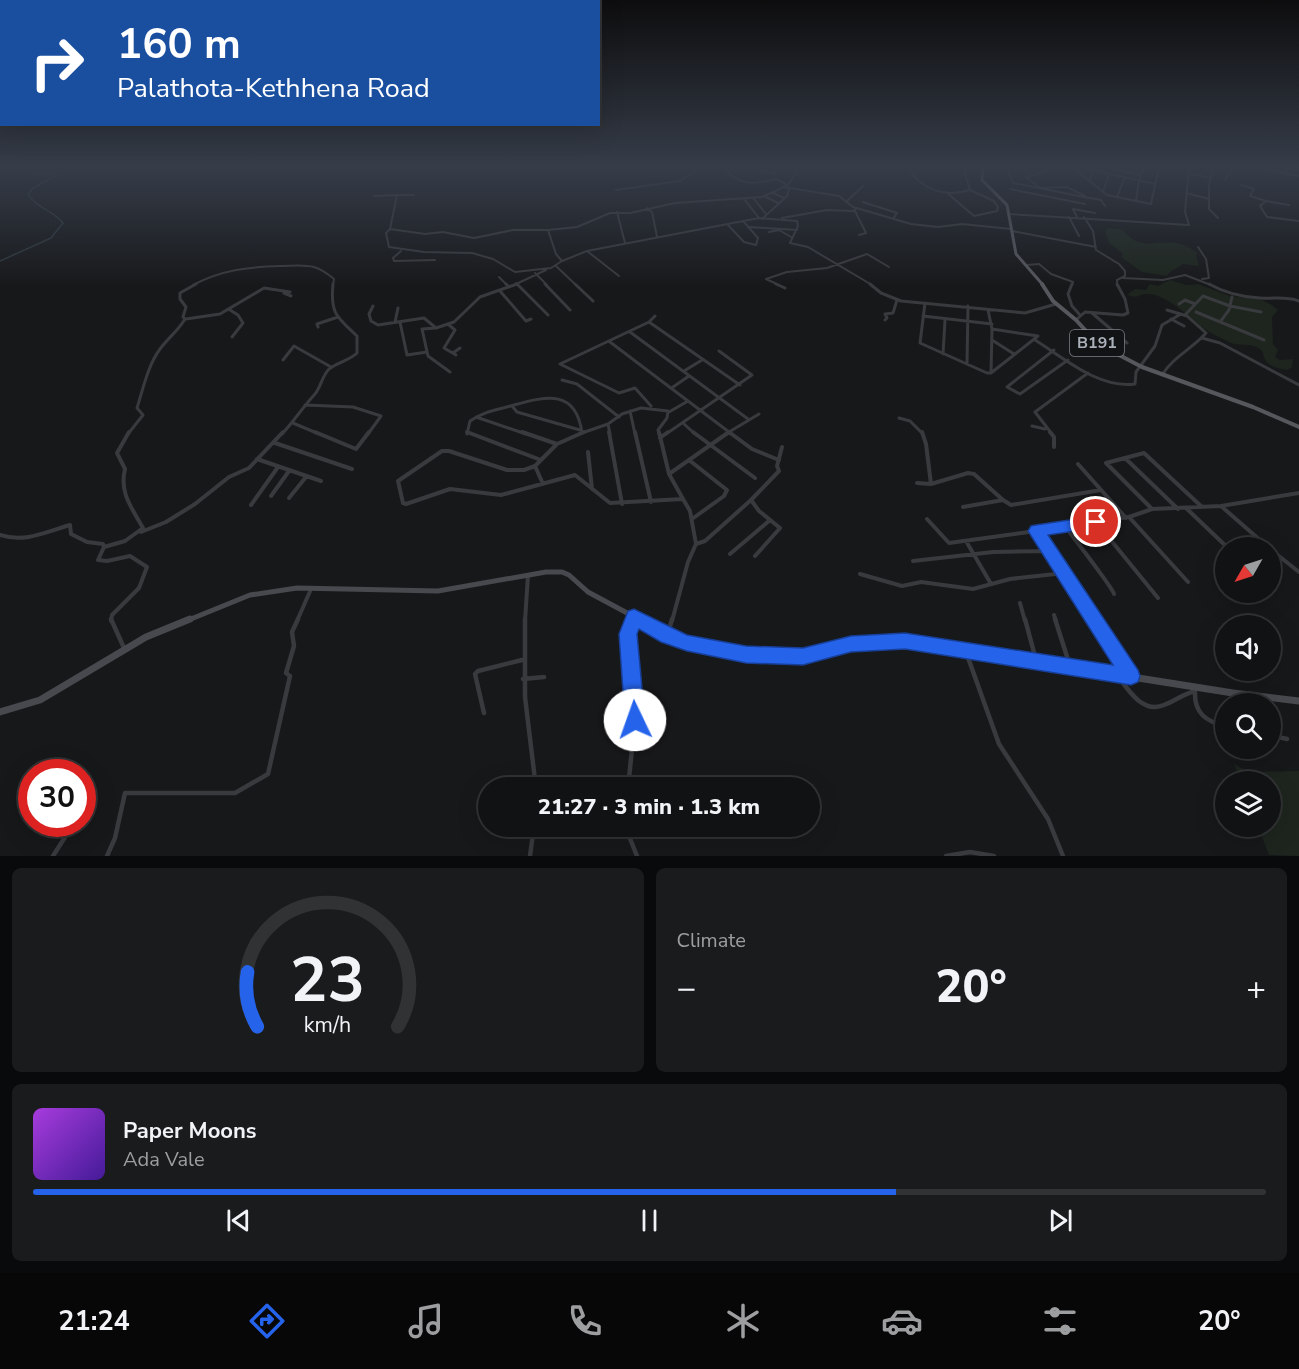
<!DOCTYPE html>
<meta charset="utf-8">
<style>
body{margin:0;font-family:"Nunito Sans",sans-serif;background:#1a1b1d;color:#f1f3f6;height:100vh;display:flex;flex-direction:column;font-size:22px;white-space:nowrap}
*{box-sizing:border-box;margin:0}
p{font-size:20px;color:#9c9ea0}
.icon{flex:none;width:33px;height:33px;fill:none;stroke:currentColor;stroke-width:2;stroke-linecap:round;stroke-linejoin:round}
.map{position:relative;height:856px;overflow:hidden}
.panel{display:flex;flex-direction:column;gap:12px;padding:12px;background:#090a0b;flex:1}
.panel>*{flex:none}
.hud{position:absolute;left:0px;top:0px;width:600px;height:126px;box-shadow:0 6px 24px #0002,0 0 0 2px #303234;background:#1a4fa0;color:#fff;overflow:hidden}
.needle{width:39px;rotate:231deg}
.fabs{position:absolute;left:1215px;top:537px;display:grid;gap:12px}
.fabs a{display:grid;place-items:center;width:66px;height:66px;border-radius:50%;background:#111214;box-shadow:0 6px 24px #0002,0 0 0 2px #303234;font-size:30px}
.speed{position:absolute;left:18px;top:759px;display:flex;gap:12px;font-size:30px;font-weight:700;text-align:center}
.speed>*{display:grid;place-content:center;width:78px;height:78px;border-radius:50%;background:#111214;box-shadow:0 6px 24px #0002,0 0 0 2px #303234;line-height:1}
.speed .limit{border:9px solid #d22;background:#fff;color:#111}
.pin{position:absolute;display:grid;place-items:center;width:51px;height:51px;color:#fff;margin:-26px;border:3px solid #fff;border-radius:50%;box-shadow:0 2px 6px #0007}
.me{position:absolute;width:66px;margin:-33px;rotate:357deg;stroke-linejoin:round;filter:drop-shadow(0 0 4px #0008)}
.turn{display:flex;align-items:center;gap:21px;height:126px;padding:0 18px;font-size:27px}
.turn .icon{width:78px;height:78px;stroke-width:2.5}
.turn b{display:block;font-size:42px;line-height:51px}
.big{font-size:45px;font-weight:800;line-height:1.1}
.panel .card{flex:1;display:flex;flex-direction:column;justify-content:center;gap:9px;min-width:0;padding:0 21px;border-radius:9px;background:#1a1b1d}
.panel .dial{align-items:center;gap:0}
.dial svg{height:156px;overflow:visible;fill:none;stroke:#303234;stroke-width:7;stroke-linecap:round;text-anchor:middle}
.dial text{fill:#f1f3f6;stroke:none}
.song{display:flex;align-items:center;gap:18px}
.cover{width:72px;height:72px;border-radius:9px;background:linear-gradient(135deg,hsl(280 70% 55%),hsl(260 70% 35%))}
.played{height:6px;border-radius:3px;background:linear-gradient(90deg,#2563eb 70%,#303234 70%)}
.keys{display:flex;justify-content:space-around;direction:ltr}
.heat{display:flex;justify-content:space-between;align-items:center;font-size:33px;direction:ltr}
.panel .tiles{flex:1;display:grid;gap:12px;grid-template-columns:1fr 1fr}
.card:last-child{grid-column:span 2}
.trip{position:absolute;left:478px;top:777px;width:342px;height:60px;border-radius:30px;background:#111214;box-shadow:0 6px 24px #0002,0 0 0 2px #303234;font-weight:800;line-height:60px;text-align:center}
.tabs{display:flex;height:96px;justify-content:space-around;align-items:center;background:#070708;color:#9c9ea0}
.tabs .icon{width:42px;height:42px}
.tabs .on{color:#2563eb}
.tabs b{font-size:27px;color:#f1f3f6}
.map>svg:first-child{display:block}
.green{fill:#1d251e}
.lines{fill:none;stroke-linecap:round;stroke-linejoin:round}
.stream{stroke:#2e383d;stroke-width:1.5}
.street-far3{stroke:#393a3e;stroke-width:2}
.street-far2{stroke:#393a3e;stroke-width:3}
.street-far1{stroke:#393a3e;stroke-width:4}
.street{stroke:#393a3e;stroke-width:4.5}
.secondary-far1{stroke:#47494e;stroke-width:5}
.secondary{stroke:#47494e;stroke-width:7}
.primary-far1{stroke:#55575d;stroke-width:3}
.primary{stroke:#55575d;stroke-width:4}
.route{fill:#2563eb;stroke:#184099;stroke-width:1.5}
.labels{text-anchor:middle;dominant-baseline:central;stroke-width:6;stroke-linejoin:round;paint-order:stroke}
.shield{fill:#121315;stroke:#7c8188;stroke-width:1.5}
.shield-label{font-size:16px;font-weight:bold;fill:#aab0b9}
</style>
<div class="map">
<svg width="1299" height="856" viewBox="0 0 1299 856">
<rect width="100%" height="100%" fill="#17181a"/>
<path class="green" d="M1109,228l14,2c18,23 34,8 58,14 6,2 12,6 17,9l-2,2 3,11 -16,-2c-5,4 -12,6 -16,12l-25,-4 -21,-15 2,-3 -14,-11 -4,-13z
M1170,280l16,5 12,-1 32,12 29,3 13,6 6,5 -6,7 1,27 5,6 -3,7 5,3 13,-1 -1,8 -5,3c-7,-1 -17,-3 -21,-9 -3,-4 -2,-9 -6,-12 -9,-7 -22,-2 -31,-7 -11,-5 -23,-11 -32,-19 -14,-12 -42,-38 -61,-26l-9,-2 8,-6 11,1 4,-6 8,2z
M1234,764l15,8 50,-1v85l-30,-1 -11,-28 12,-1v-44l-29,-1z"/>
<g class="lines">
<path class="stream" d="M0,261l51,-23 12,-15c-10,-13 -27,-15 -35,-29l5,-6 24,-13 -20,-1 -7,-3 1,-4"/>
<path class="street-far3" d="M723,167c16,19 29,18 53,12l12,6 -26,12 -87,6 -45,10h-20l-33,14 -29,3 8,24 6,7 25,-10 172,-33 38,3 1,5 -8,17 18,4 64,38
M749,167l26,7
M908,167c12,23 38,31 62,23l-6,-20 3,-3
M1009,167l-1,5 5,11 71,14 1,-1 -18,-9 -28,1
M1072,167l35,28 44,9 8,-37
M1129,167l14,3
M1213,167l-4,18v24l9,9
M1248,167l51,9
M1110,168l30,7
M1077,171l1,-4 77,17
M1009,172l22,-5
M773,173l6,-6
M1188,173l22,5
M1287,175l-3,-7 15,2
M1225,180l9,-13
M1089,181l6,-14
M788,185l8,-12
M1241,185l13,4 -4,7 16,5
M784,187l55,9 14,11 58,17 27,3 24,-3 49,5
M1039,187l-13,-10 21,-6 -3,-4
M1010,189l75,15
M616,190l64,-9 21,-14
M946,192l28,24 23,-5 1,-4 -4,-6 -24,-11
M1103,192l6,-18
M773,193l11,5
M1186,193l23,6
M397,195h17
M374,196l23,-1 -7,34 -4,4 3,14 35,5 48,1 21,6 22,13 36,-4 11,-7
M766,197l12,6
M1084,197l17,3 4,6
M1117,197l8,-20
M744,199l15,19
M754,199l12,15
M1136,201l3,-21 5,-13
M846,202l17,-16
M863,202l34,11 -4,6
M1289,205l-23,-4 -6,5 7,11 32,4
M647,208l5,4 5,25
M855,211l11,22 -7,2
M617,212l8,31
M1008,214l181,11 -4,-13 4,-45
M1069,217l10,19
M1077,217l-4,-8 22,4
M1084,217l9,14 3,19 23,14 6,7v5l-8,4v5
M762,219l25,-23 2,-7
M782,220v-2l45,-8 26,1 4,-3
M728,225l16,17 12,3 2,-7 -14,-16
M749,227l48,3
M390,229l35,5 18,-2 31,6 39,-8h34
M1012,231l84,16
M769,232l10,-2 12,7
M1198,247l8,12 3,19 -7,1
M401,251l-8,7 1,3 41,-1
M587,251l32,25
M1026,265l13,-1 12,10 22,8 -1,3
M556,266l20,19
M535,273l12,12
M499,277l8,8
M1123,278l40,2 22,-5 26,10
M516,283l2,2
M193,285c28,-15 55,-18 87,-19 11,0 23,-2 34,1 7,2 14,7 20,12l-1,6
M514,285l32,-15
M779,285l-13,-6 21,-7 40,-4 40,-14 22,13"/>
<path class="street-far2" d="M506,284l3,3
M517,284l31,31
M545,284l25,26
M575,284l18,17
M776,284l9,4
M870,284l11,9 20,8 124,12 31,-9
M1072,284l-4,10 4,12 8,9
M1209,284c16,9 32,13 51,14 14,1 26,-2 39,3
M500,291l26,30 5,-2
M284,293l7,3
M925,303l-5,40 67,30h4l47,-37 -46,-7
M1179,304l6,-4 10,4
M373,306l-4,8 2,7 7,4 46,-7 12,10 18,-6 26,-25 37,-13
M230,310l8,5 5,8 -11,14
M988,310l4,19 -1,44
M1196,312l68,28
M1092,313l35,30
M1185,315l18,-19 27,10 31,6
M923,316l69,8
M186,319l34,-5 44,-26 26,4
M1171,319l13,7
M885,320l2,-2 -2,-4 8,-1 4,-13
M1076,320l9,-8 38,3 5,-2 -3,-14 -8,-15
M395,322l3,-14
M400,322l7,33 20,-3
M649,322l91,63
M1220,322l9,-12 3,-13
M449,325l6,5 -11,18 12,7
M318,327l-1,-3 21,-7
M436,328l-14,1 6,27 22,16
M630,332l118,87
M1202,338l18,5 79,42
M992,340l22,14
M1035,340c29,18 64,49 100,44l1,-12 19,-26 7,-21 19,-11
M610,342l119,90 -2,2
M1054,350l-47,37 13,7 48,-34
M453,353l7,-5
M943,354l2,-34
M283,360l11,-14 37,21
M967,364l1,-58
M684,371l18,-11
M1162,375c11,-18 30,-26 44,-42l-19,-17 -20,-6
M562,380l15,4 42,33
M673,387l16,-11
M305,405l48,2 28,9 -13,18
M512,406l5,6 63,18
M651,406l-16,-18 -16,5 -59,-29 89,-42 6,-6
M630,411l5,23
M669,412l19,-11
M476,417l50,17
M899,418l11,3 13,13
M293,423l26,11
M683,423l12,11
M608,424l2,10
M1032,426l13,3
M128,434l15,-19 -6,-7c6,-19 11,-43 23,-59 8,-11 18,-18 25,-30l-2,-2 3,-10 -6,-8v-6l16,-9
M282,434c12,-13 21,-27 33,-40 6,-7 7,-18 14,-25 8,-7 20,-8 28,-16v-17c-20,-19 -27,-22 -24,-52
M467,434l3,-13c14,-10 28,-11 44,-16 33,-9 62,-16 68,28
M579,434l29,-10 14,-10 19,-6 27,3 -1,7 -9,12 1,4
M666,434l86,-59 -33,-24
M731,434l-2,-2 30,-18
M1052,434l-17,-22 53,-39"/>
<path class="street-far1" d="M315,432l41,17 13,-17
M467,432l74,28
M522,432l35,12
M584,432l-27,12 -22,22 -11,4h-17l-58,-19h-7l-44,30 5,22 3,1 44,-15 51,6 74,-20 35,28 73,-4
M609,432l13,72
M635,432l16,70
M659,432l10,42 14,25
M693,432l62,46
M729,432l23,17 27,11
M922,432l4,12 5,40
M1050,432l4,5v10
M660,438l8,-6
M275,443l77,26
M588,452l4,37
M1125,458l53,51
M257,459l64,22
M689,460l38,30 -3,6 -32,23
M1078,464l48,54
M535,466l8,18
M669,474l60,-42
M917,483l14,1 37,-11 6,1 29,26
M271,496l18,-25
M289,498l17,-21
M751,500l8,11 21,17 -25,28
M251,505l27,-38
M1221,506l48,42
M963,507l40,-7 8,5 90,-15
M1186,508l42,40
M1152,509l-46,-46 38,-10 58,54
M1129,517l59,65
M927,519l22,24 87,-12
M1096,522l62,76
M1065,526c7,10 48,62 49,68
M141,532l25,-10 29,-18 34,-27 20,-9 34,-36
M0,535c25,8 46,-3 70,-10l1,9 16,8 16,2 1,3
M966,541l25,43
M696,544l9,-3 46,-41 28,-29 -2,-5 5,-19
M1270,549l29,23
M730,554l40,-34
M913,561l80,-9 57,-1
M860,574l42,12 19,-4 52,7 37,-10 55,-6
M1020,603l5,18
M1054,615l2,6
M111,621l1,-6 27,-27 8,-21 -17,-11 -23,5 -9,-1 6,-13 21,-6 18,-13c-11,-20 -24,-35 -18,-59l-8,-16 12,-21
M297,621l14,-32
M525,621l3,-46
M633,621l1,-4
M672,621l16,-59 8,-18 -6,-33 -7,-12
M1095,621l-59,-90 93,-14 23,-8 69,-3 78,-13"/>
<path class="street" d="M111,619l13,29
M525,619v78l11,91
M1025,619l11,41
M1055,619l15,47
M1094,619l36,56
M668,634l4,-15
M966,652l33,92 49,75 15,37
M1118,676c10,14 25,38 46,29 11,-4 19,-11 31,-14v-3
M523,679l21,-2
M1195,691c-1,22 11,31 31,35
M484,713l-9,-39 3,-3 44,-11
M1270,735l17,4
M628,788l7,-68 -7,-85 5,-16
M625,826l12,30
M53,856l14,-22 2,-10
M107,856l8,-18 10,-45h110l33,-19 22,-98 -4,-3 8,-27 -2,-14 6,-13
M530,856l4,-30
M946,856l24,-4 24,4"/>
<path class="secondary-far1" d="M186,621l64,-26 47,-7 141,3 108,-19h16l7,3 19,17 54,29"/>
<path class="secondary" d="M640,619l28,17 48,14 30,5 57,1 48,-12 54,-3 328,52 66,8
M0,712l40,-12 106,-63 44,-18"/>
<path class="primary-far1" d="M983,167l-1,13 25,25 9,49 27,31"/>
<path class="primary" d="M1042,284l11,17 23,19 22,24 44,23 111,40 46,20"/>
</g>
<linearGradient id="sky" x2="0" y2="1"><stop stop-color="#0d0d0e"/><stop offset="0.58" stop-color="#363d49"/><stop offset="1" stop-color="#363d49" stop-opacity="0"/></linearGradient>
<rect width="1299" height="287" fill="url(#sky)"/>
<path class="route" d="M1096,516l5,2 2,4 -2,5 -53,8 90,135 2,6 -2,6 -7,3 -226,-36 -54,3 -48,13 -57,-2 -59,-12 -26,-9 -22,-13 -2,5 8,86 -3,6 -7,3 -7,-3 -3,-6 -6,-86 9,-23 6,-2 53,26 59,11 57,2 48,-12 54,-3 208,32 -85,-134 3,-5 5,-1z"/>
<g class="labels">
<rect class="shield" x="1070" y="330" width="54" height="26" rx="4.5"/>
<g class="shield-label">
<text x="1097" y="343">B191</text>
</g>
</g>
</svg>
<div class="fabs">
<a><svg class="needle" viewBox="-14 -14 28 28"><path d="M0-13l5 13h-10z" fill="#e53935"/><path d="M0 13l5-13h-10z" fill="#9c9ea0"/></svg></a>
<a><svg class="icon" aria-label="sound" viewBox="0 0 24 24"><path d="M4 9h4l5-4v14l-5-4H4zM17 9q2 3 0 6"/></svg></a>
<a><svg class="icon" aria-label="search" viewBox="0 0 24 24"><circle cx="10" cy="10" r="6"/><path d="M15 15l6 6"/></svg></a>
<a><svg class="icon" aria-label="layers" viewBox="0 0 24 24"><path d="M12 4l9 5-9 5-9-5zM3 14l9 5 9-5"/></svg></a>
</div>
<div class="speed"><div class="limit">30</div></div>
<div class="pin" style="left:1096px;top:522px;background:#d93025"><svg class="icon" aria-label="arrive" viewBox="0 0 24 24"><path d="M6 21V4h12l-3 4 3 4H6"/></svg></div>
<svg class="me" style="left:635px;top:720px" viewBox="-20 -20 40 40"><circle r="19" fill="#fff"/><path d="M0-13L10 11 0 6-10 11z" fill="#2563eb"/></svg>
<div class="trip">21:27 · 3 min · 1.3 km</div>
<div class="hud">
<div class="turn"><svg class="icon" aria-label="right" viewBox="0 0 24 24"><path d="M7 20v-9h11M14 6l5 5-5 5"/></svg><div><b>160 m</b>Palathota-Kethhena Road</div></div>
</div>
</div>
<section class="panel">
<div class="tiles">
<div class="card dial"><svg viewBox="0 0 100 80">
<path d="M14 69A42 42 0 1 1 86 69"/>
<path d="M14 69A42 42 0 0 1 9 41" stroke="#2563eb"/>
<text x="50" y="56" font-size="32" font-weight="700">23</text>
<text x="50" y="72" font-size="11">km/h</text>
</svg></div>
<div class="card"><p>Climate</p>
<div class="heat"><a>−</a><b class="big">20°</b><a>+</a></div>
</div>
<div class="card">
<div class="song"><i class="cover"></i><div><b>Paper Moons</b><p>Ada Vale</p></div></div>
<div class="played"></div>
<div class="keys"><svg class="icon" aria-label="previous" viewBox="0 0 24 24"><path d="M18 5L8 12l10 7zM5 5v14"/></svg><svg class="icon" aria-label="pause" viewBox="0 0 24 24"><path d="M8 5v14M16 5v14"/></svg><svg class="icon" aria-label="next" viewBox="0 0 24 24"><path d="M6 5l10 7-10 7zM19 5v14"/></svg></div>
</div>
</div>
</section>
<nav class="tabs">
<b>21:24</b>
<svg class="icon on" aria-label="directions" viewBox="0 0 24 24"><path d="M12 3l9 9-9 9-9-9zM9 14v-3h6M13 9l2 2-2 2"/></svg>
<svg class="icon" aria-label="music" viewBox="0 0 24 24"><path d="M9 18V5l10-2v13"/><circle cx="6" cy="18" r="3"/><circle cx="16" cy="16" r="3"/></svg>
<svg class="icon" aria-label="phone" viewBox="0 0 24 24"><path d="M5 4h4l2 5-3 2q2 4 5 5l2-3 5 2v4C11 20 4 13 5 4z"/></svg>
<svg class="icon" aria-label="climate" viewBox="0 0 24 24"><path d="M12 3v18M4 7l16 10M4 17L20 7"/></svg>
<svg class="icon" aria-label="car" viewBox="0 0 24 24"><path d="M5 17H2v-5l4-1 3-4h7l3 4 3 1v5h-3M9 17h6M6 11h13"/><circle cx="7" cy="17" r="2"/><circle cx="17" cy="17" r="2"/></svg>
<svg class="icon" aria-label="filters" viewBox="0 0 24 24"><path d="M4 7h16M4 17h16"/><circle cx="9" cy="7" r="2"/><circle cx="15" cy="17" r="2"/></svg>
<b>20°</b>
</nav>
